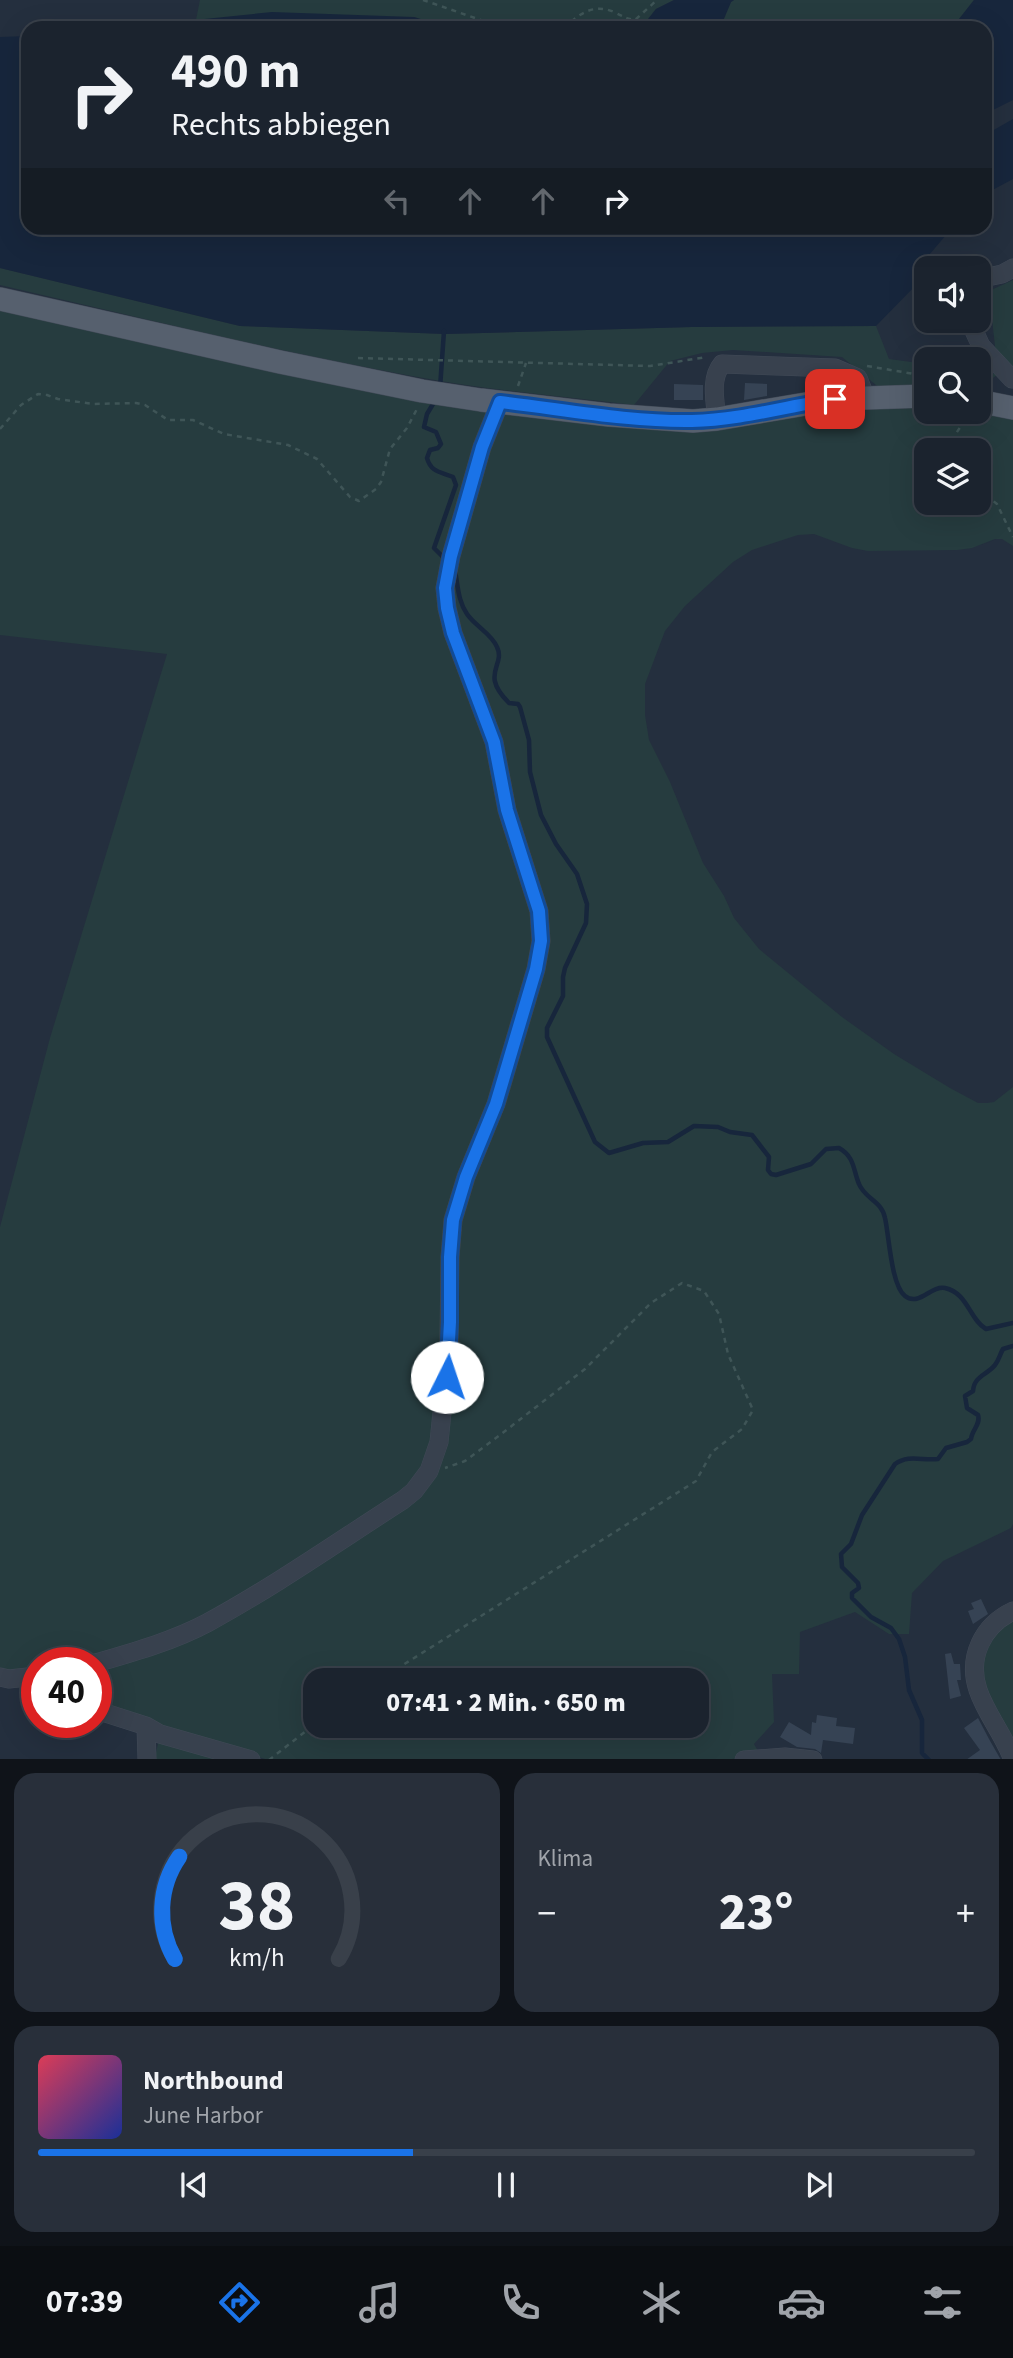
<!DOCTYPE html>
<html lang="de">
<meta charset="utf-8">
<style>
body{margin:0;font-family:"Source Sans 3",sans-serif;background:#282f3a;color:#f1f3f6;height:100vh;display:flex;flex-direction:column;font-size:26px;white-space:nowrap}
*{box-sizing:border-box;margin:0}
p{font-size:23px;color:#a0a4aa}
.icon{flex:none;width:38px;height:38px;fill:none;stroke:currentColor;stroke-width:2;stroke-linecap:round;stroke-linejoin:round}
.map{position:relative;height:1759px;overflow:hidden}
.side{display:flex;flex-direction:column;gap:14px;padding:14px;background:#0f1319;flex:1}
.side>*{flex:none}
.guide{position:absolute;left:21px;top:21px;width:971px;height:214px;border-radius:21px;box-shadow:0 7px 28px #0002,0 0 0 2px #39404a;background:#1b232e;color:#f1f3f6;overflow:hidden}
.buttons{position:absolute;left:914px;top:256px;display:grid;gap:14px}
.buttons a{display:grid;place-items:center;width:77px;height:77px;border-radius:14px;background:#1b232e;box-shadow:0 7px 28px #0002,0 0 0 2px #39404a;font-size:35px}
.speed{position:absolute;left:21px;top:1647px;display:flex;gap:14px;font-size:35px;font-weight:700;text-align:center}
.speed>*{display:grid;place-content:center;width:91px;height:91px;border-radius:50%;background:#1b232e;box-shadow:0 7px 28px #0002,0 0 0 2px #39404a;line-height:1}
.speed .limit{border:10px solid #d22;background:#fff;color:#111}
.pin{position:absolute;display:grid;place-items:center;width:60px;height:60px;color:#fff;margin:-30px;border-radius:14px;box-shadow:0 4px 10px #0006}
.me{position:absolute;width:77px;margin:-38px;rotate:4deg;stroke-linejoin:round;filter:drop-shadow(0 0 5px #0008)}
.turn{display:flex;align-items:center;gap:24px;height:147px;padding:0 35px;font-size:32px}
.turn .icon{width:91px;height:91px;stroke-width:2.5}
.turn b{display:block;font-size:49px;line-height:60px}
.lanes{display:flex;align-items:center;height:66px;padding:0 35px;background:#0003;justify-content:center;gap:35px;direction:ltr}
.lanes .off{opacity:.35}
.big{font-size:52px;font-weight:800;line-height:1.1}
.side .tile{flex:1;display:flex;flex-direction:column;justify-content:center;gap:10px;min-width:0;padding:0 24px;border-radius:21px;background:#282f3a}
.side .dial{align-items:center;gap:0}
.dial svg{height:182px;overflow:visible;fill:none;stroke:#39404a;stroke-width:7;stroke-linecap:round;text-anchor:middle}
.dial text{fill:#f1f3f6;stroke:none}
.song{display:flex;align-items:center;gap:21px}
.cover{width:84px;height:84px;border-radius:10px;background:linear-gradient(135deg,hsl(350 70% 55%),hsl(230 70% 35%))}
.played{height:7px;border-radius:4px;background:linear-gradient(90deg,#1a73e8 40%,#39404a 40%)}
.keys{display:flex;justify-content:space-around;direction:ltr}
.heat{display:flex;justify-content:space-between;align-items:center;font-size:38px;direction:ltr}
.side .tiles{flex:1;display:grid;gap:14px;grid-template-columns:1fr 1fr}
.tile:last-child{grid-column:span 2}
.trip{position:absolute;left:303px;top:1668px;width:406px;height:70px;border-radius:21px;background:#1b232e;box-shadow:0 7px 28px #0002,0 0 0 2px #39404a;font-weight:800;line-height:70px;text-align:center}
.dock{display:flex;height:112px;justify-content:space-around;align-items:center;background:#0b0e12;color:#a0a4aa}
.dock .icon{width:49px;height:49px}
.dock .selected{color:#1a73e8}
.dock b{font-size:32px;color:#f1f3f6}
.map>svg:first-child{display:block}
.green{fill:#263c3f;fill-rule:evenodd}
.water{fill:#17263c}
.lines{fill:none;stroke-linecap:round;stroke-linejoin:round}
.stream{stroke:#17263c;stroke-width:4.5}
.building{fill:#364354}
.minor-casing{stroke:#414a57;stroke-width:19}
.major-casing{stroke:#414a57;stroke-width:24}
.path{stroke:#3f5557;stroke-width:2.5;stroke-dasharray:5 5;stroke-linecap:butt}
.minor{stroke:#38414e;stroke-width:18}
.major{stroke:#56606e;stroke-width:23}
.route-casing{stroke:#114b97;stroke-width:18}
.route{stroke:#1a73e8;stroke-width:12}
</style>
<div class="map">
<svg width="1013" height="1760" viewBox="0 0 1013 1760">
<rect width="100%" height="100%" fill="#242f3e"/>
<path class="green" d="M200,0h474l-18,9 -15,19h-192l-35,-11 -218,3z
M734,0h240l-22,28h-232l11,-26z
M0,268l240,58 205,8 246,-7 185,-1 13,33 37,5v27l-44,-1 -40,-33 -109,-7 -31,3 -32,8 -36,44c-74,-9 -149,-15 -222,-29 -138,-25 -275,-59 -412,-91z
M1013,280v91l-15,3 -20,16v-18l20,2 -9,-83z
M0,306l514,104h293l119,-8v9h52l35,4v131l-11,-7h-7l-23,9 -15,2 -89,1 -16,-3 -38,-14 -16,1 -46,15 -19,12 -48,44 -20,25 -20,53v31l4,25 21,42 33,81 21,33 10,22 25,31 83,68 52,37 56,34 28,15h9l7,-1 19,-15v437l-2,4 -68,33 -31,32 -3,41h-20l-34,-22 -55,20 -1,42h-27l2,48 -20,22 5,9 -31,7 -463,-1 -169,-53v-44h-59v8l-37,1v-444l50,-189 117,-384 -167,-19zM926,450h52v52h-52zM315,1680h381v46h-381z
M1013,1611v148l-28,-54 -4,-66z
M159,1740l82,20h-87z"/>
<path class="water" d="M674,0h60l-3,2 -11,26h-79l15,-19z
M974,0h39v100l-28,14v-86h-33z
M272,12l142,5 35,11h-333z
M28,36v192h790l1,1 3,-1h130l-34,40 1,14 -43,44 -185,1 -246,7 -205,-8 -240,-58v-231z
M1013,119v60l-28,15v-59z"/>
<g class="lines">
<path class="stream" d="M440,388l4,-57
M436,399l-9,15 -3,13 12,5 5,12 -3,4 -8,2 -3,8c4,15 15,14 26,19l3,8 -22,63 11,11
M455,571c3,15 3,30 12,43 8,12 25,20 30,33 9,19 -18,26 12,56l9,1 2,3 9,33 1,32 11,43 15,29 21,30 10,30 -1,19 -21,45 -2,9v19l-16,32v9l48,105 14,11 34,-10 25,-1 26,-16 24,1 12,5 22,3 17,22 -1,13 3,4 5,1 35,-11 15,-15 13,-1c16,9 14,22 20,36 6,15 23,17 26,34 4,17 6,67 20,78 14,11 26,-11 40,-8 23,5 24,31 41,41l27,-6
M929,1760l-7,-7v-33l-13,-30 -4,-33 -6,-18 -8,-11 -20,-11 -19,-19v-5l7,-5 -1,-5 -16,-16 -1,-13 10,-10 11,-29 33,-51c14,-10 27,-3 43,-5l8,-11 21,-6 4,-3c1,-9 10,-15 7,-24l-11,-7 -2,-12 8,-5c1,-15 14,-16 22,-26 4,-5 5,-11 8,-16l10,-3"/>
</g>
<path class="building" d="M745,383l22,1v12l-23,4z
M674,384l29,1v15h-29z
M981,1599l7,15 -15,10 -5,-13 6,-2 -3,-6z
M951,1653l3,11h6l1,16h-4l4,16 -11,3 -5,-45z
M817,1715l20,3 -1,8 19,2 -2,16 -30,-4 -2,13 -6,-4 -18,-2 -17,-10 9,-15 22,13 1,-13 4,1z
M978,1718l11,21 12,21h-35l14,-10 -16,-22z"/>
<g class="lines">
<g class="minor-casing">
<path id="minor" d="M978,279l24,-5 11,-6
M969,320l12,26 31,33
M717,419c-2,-18 -7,-41 5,-55l113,4 23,10 8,20
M96,1663c38,-11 77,-22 111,-40 68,-37 132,-82 196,-123l11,-9 15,-20 10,-29 10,-99 1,-86 3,-37 13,-43 30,-73 40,-135 5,-28 -2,-30 -32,-101 -13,-68 -41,-109 -6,-25 -2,-20 6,-32 31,-109 18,-45
M0,1677l9,2 28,-3
M96,1710l50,16 14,8 91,26
M146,1726l1,34
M744,1760l41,-3 28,3
M1013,1760c-9,-25 -27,-46 -35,-70 -11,-33 5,-65 35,-79"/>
</g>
<g class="major-casing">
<path id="major" d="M0,299l280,63 142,29 59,9 128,15 84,6 24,-2 118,-20 91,-3
M978,401l35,7"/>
</g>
<path class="path" d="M423,0l81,28
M521,28l20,-6 18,6
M564,28c15,-14 29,-25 50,-16 8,4 13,7 21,8l22,-20
M358,358l292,8 57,-9
M867,366l59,10
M518,386l8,-23
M0,429l21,-24 17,-11 9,1 11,4 35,5 43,-1 9,2 23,15h25l31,14 64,11 29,14 33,38 9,4 17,-12 5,-7 9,-33 17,-21 11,-21
M948,450l7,-15 14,-21
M978,489l19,15 16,33
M379,1680l317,-199 16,-29 30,-23 11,-19 -25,-56 -9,-40 -15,-23 -22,-8 -31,20 -66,66 -85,66 -35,26 -20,7
M269,1760l46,-36"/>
<use href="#minor" class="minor"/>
<use href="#major" class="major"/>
</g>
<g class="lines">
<g class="route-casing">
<path id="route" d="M447,1377l3,-55v-65l3,-37 13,-43 30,-73 40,-135 5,-28 -2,-30 -32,-101 -13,-68 -41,-109 -6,-25 -2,-20 6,-32 31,-109 18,-45c62,7 129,20 192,19 48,-1 96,-15 143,-22"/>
</g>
<use href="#route" class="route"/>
</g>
</svg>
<div class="buttons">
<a><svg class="icon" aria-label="sound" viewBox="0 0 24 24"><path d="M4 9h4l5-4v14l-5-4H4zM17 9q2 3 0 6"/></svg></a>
<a><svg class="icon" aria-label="search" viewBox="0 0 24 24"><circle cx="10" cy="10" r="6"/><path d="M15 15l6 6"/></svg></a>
<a><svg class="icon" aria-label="layers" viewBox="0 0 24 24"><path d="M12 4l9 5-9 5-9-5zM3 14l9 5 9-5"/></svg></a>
</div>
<div class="speed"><div class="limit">40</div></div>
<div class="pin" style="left:835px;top:399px;background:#d93025"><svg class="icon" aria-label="arrive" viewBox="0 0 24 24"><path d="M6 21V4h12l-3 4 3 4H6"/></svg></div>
<svg class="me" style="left:447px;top:1377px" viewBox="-20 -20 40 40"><circle r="19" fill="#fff"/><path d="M0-13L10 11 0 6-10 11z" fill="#1a73e8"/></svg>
<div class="trip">07:41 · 2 Min. · 650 m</div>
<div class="guide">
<div class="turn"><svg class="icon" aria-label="right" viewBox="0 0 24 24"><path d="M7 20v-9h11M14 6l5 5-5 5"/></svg><div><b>490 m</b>Rechts abbiegen</div></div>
<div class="lanes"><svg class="icon off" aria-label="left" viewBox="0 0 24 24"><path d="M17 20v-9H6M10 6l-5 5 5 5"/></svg><svg class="icon off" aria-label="ahead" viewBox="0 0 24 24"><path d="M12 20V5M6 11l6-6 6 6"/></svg><svg class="icon off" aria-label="ahead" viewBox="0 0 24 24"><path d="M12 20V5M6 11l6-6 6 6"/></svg><svg class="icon" aria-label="right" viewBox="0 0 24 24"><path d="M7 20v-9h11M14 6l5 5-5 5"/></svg></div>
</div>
</div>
<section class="side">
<div class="tiles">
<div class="tile dial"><svg viewBox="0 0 100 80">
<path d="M14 69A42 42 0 1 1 86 69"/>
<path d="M14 69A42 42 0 0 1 16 24" stroke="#1a73e8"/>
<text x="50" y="56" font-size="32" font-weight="700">38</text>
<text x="50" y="72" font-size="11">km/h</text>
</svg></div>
<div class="tile"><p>Klima</p>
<div class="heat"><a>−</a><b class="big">23°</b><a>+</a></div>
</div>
<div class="tile">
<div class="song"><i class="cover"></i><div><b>Northbound</b><p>June Harbor</p></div></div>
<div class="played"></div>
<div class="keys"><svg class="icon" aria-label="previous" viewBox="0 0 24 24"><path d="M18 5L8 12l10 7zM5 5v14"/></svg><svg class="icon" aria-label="pause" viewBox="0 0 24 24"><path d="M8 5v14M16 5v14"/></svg><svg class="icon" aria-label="next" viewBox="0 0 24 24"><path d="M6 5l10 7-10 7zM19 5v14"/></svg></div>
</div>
</div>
</section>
<nav class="dock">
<b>07:39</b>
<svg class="icon selected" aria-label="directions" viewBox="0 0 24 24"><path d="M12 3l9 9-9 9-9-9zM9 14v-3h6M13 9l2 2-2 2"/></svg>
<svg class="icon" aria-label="music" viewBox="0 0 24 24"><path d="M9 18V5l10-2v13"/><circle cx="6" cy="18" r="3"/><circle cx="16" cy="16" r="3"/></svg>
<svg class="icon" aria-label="phone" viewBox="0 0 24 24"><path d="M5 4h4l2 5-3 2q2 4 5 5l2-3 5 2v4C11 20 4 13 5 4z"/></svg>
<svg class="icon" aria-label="climate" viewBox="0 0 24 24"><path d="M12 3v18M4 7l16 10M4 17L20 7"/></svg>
<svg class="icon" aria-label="car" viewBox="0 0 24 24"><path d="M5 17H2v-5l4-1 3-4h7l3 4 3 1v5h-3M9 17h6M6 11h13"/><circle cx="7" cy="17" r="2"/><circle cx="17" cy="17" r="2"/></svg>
<svg class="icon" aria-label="filters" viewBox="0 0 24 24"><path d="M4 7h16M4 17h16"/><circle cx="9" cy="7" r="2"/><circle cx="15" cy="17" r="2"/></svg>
</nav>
